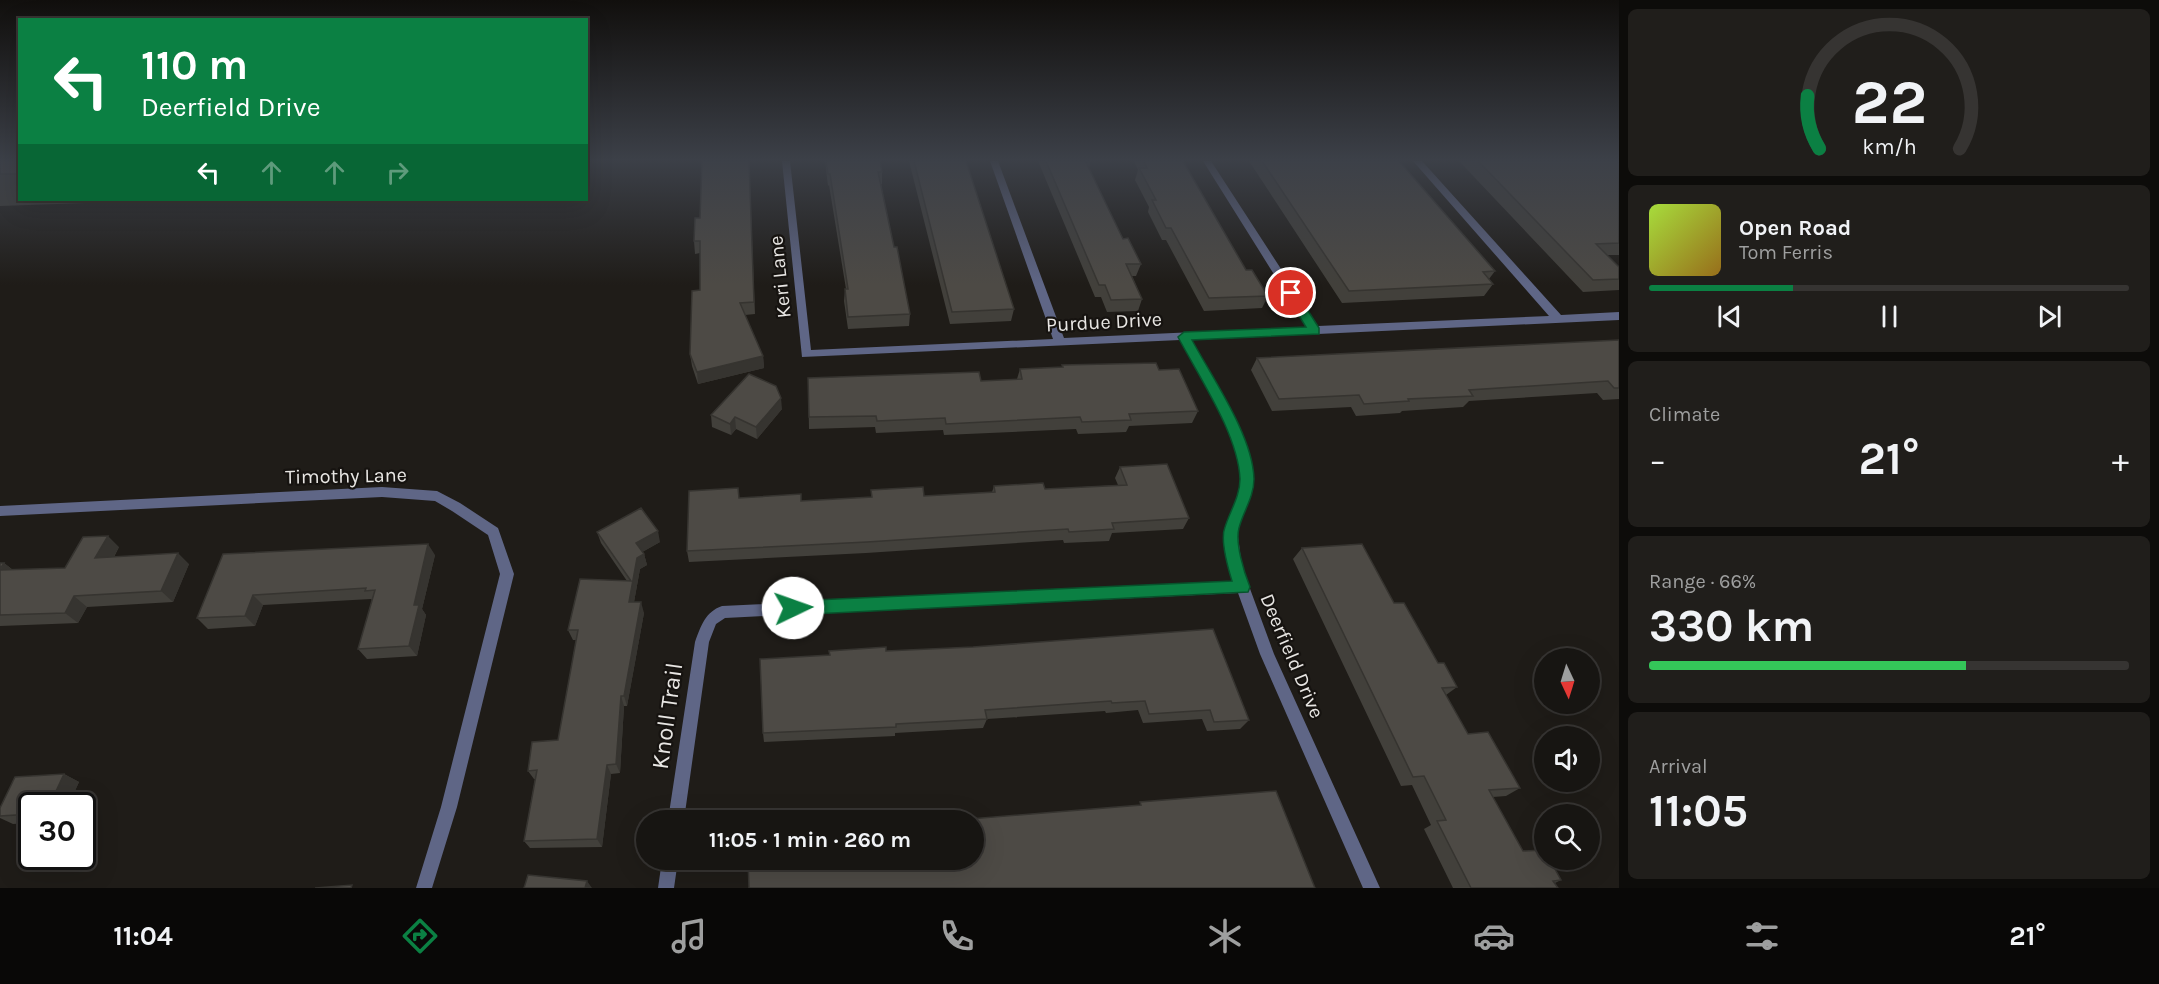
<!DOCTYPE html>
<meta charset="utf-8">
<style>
body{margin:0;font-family:Karla,sans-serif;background:#201e1b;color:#f1f3f6;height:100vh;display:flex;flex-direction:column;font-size:22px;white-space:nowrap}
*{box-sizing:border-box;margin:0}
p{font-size:20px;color:#9e9f9f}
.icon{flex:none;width:33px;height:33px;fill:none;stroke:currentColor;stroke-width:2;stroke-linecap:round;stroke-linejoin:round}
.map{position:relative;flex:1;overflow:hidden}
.side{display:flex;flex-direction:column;gap:9px;padding:9px;background:#0d0c0a;width:540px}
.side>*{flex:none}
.banner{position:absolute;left:18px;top:18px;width:570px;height:183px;border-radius:0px;box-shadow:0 6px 24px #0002,0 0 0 2px #363432;background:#0b8043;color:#fff;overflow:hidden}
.needle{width:39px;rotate:176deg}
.buttons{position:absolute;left:1534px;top:648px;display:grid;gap:12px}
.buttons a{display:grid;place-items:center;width:66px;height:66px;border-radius:50%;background:#171512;box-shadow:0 6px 24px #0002,0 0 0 2px #363432;font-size:30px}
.speed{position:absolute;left:18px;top:792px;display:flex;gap:12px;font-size:30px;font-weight:700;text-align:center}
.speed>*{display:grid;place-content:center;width:78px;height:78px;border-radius:50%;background:#171512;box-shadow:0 6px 24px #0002,0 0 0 2px #363432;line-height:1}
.speed .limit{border:3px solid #111;border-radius:9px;background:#fff;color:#111}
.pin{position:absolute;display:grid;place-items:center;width:51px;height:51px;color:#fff;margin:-26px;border:3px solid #fff;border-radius:50%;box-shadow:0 2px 6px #0007}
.me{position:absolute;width:66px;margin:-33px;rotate:87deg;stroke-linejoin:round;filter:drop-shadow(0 0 4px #0008)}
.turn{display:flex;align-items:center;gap:21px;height:126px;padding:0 24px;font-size:27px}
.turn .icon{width:78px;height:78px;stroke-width:2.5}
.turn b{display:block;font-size:42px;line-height:51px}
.lanes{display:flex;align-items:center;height:57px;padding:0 24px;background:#0003;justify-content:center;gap:30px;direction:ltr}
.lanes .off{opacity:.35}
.big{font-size:45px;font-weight:700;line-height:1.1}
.side .card{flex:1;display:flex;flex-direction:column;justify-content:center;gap:9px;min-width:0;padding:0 21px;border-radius:9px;background:#201e1b}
.side .dial{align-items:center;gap:0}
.dial svg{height:156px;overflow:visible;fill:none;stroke:#363432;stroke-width:7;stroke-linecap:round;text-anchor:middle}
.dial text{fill:#f1f3f6;stroke:none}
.song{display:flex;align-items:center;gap:18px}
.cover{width:72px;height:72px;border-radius:9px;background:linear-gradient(135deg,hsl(80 70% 55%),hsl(40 70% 35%))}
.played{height:6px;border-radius:3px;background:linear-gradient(90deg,#0b8043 30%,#363432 30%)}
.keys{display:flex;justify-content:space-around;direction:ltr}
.heat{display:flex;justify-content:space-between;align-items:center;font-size:33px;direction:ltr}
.charge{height:9px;border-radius:4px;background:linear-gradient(90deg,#34c759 66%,#363432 0)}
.trip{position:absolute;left:636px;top:810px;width:348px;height:60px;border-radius:30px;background:#171512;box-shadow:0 6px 24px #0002,0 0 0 2px #363432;font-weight:700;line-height:60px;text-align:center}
.tabs{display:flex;height:96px;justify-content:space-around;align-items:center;background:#090807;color:#9e9f9f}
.tabs .icon{width:42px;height:42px}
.tabs .active{color:#0b8043}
.tabs b{font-size:27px;color:#f1f3f6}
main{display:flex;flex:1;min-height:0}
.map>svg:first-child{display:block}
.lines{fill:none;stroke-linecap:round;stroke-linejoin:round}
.minor{fill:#5f6686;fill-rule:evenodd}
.wall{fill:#42403b}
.shaded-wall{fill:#363430}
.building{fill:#4d4a45;stroke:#363430;stroke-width:1.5}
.route{fill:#0b8043;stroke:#07532c;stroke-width:1.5}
.labels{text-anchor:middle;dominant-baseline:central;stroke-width:4.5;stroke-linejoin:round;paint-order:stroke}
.street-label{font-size:20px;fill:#e8e6e3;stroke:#161310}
.near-street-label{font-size:24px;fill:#e8e6e3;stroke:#161310}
</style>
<main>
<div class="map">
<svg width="1619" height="888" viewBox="0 0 1619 888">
<rect width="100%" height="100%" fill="#1f1c18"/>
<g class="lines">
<path class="minor" d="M782,161h8l21,189 242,-11 -63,-178h8l66,177 243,-11 -104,-166h8l107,165 231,-10 -136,-155h9l139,154 58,-3v8l-428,20 49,90 11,28 2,25 -7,26 -9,20 5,38 32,87 106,234h-17l-103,-234 -22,-61 -513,25 -9,6 -7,18 -25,178h-16l27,-178c6,-16 10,-30 27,-36l512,-25c-5,-12 -12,-41 -9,-54 5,-15 14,-28 16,-43 4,-39 -42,-109 -61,-144l-378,17z
M382,487l55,4 23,12 38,25 16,46 -57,233 -25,81h-16l25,-81 59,-233 -12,-39 -36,-24 -17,-10 -53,-4 -382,19v-10z
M662,860h16l-4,28h-16z"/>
</g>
<path class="wall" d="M0,161h20v39h153l-173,6z
M749,161l6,153 -10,1 18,41 1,12 -66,16 -6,-18 -2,-12 10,-64v-37l-5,1 -1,-13 6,-23z
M825,161h55l2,11v12h-1l13,63 16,67 -1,12 -61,3 -4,-28 1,-12h1l-17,-104 -1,1z
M909,161h57l48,148 -3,12 -61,3z
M1038,161h53l-2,7 19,40 15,31 18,25 -5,12h-4l10,23 -4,12 -31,1 -6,-15h-6z
M1134,161h49l63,109 22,26 -6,12 -58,3 -38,-71h-4l-14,-28 1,-5 -14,-27 3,-10z
M1249,161h150l96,110 -6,8 4,5 -9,12 -142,7z
M1459,161h157l3,2v92h-12l12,12v23l-36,2z
M1619,340v59l-16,1 -6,-7 -128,8 -6,6 -61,4 -2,2 -44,3 -5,-9 -79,4 -21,-41 6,-12z
M1062,365l97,5 39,41 -6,12 -63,3 -3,6 -48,2 -2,-5 -132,6 -1,-5 -67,3 -1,-6 -66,2 -1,-51 173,3 36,-2 3,-10 42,-2z
M782,409l-25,30 -21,-10 -5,6 -19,-8 -1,-12z
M1120,467l69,51 -6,11 -71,4 -3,8 -45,2 -1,-3 -197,13 -177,9 -2,-11 52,-53 62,3 70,-4v-7l53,6 68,-4 2,-6 51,3 73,-4 -3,-7z
M597,532l63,10 -18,10 2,2 3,11 -7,4 -6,33 10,11 -17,93h-3l-4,67 -9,1 -9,73 -72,1 -6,-7 11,-62h-1l-6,-8 30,-31 18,-100h-3l-5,-10 59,-49 -26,-38z
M119,547l-5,10 75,7 -16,38 -86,5 -9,16 -78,3v-63h4l9,7 52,-2z
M1302,548l92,55 44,60 19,24 -11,8 22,39 52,54 -14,8 -13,1 30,54 38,29 -6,3 3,5h-105l-29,-59 7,-4 -19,-40 -11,1 -108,-227z
M223,554l212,1 -13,54 4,6 -9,41 -50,3 -9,-10 14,-49 -1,-1 -108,6 -8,21 -47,3 -11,-11z
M973,647l276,73 -9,9 -33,2 -5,-12 -59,4 -5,-13 -32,3 -1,-2 -118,8 -4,9 -88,5v3l-131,6 -1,-9 123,-82z
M64,774l15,8 -11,24h-36v17l-19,1 -13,-6v-10z"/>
<path class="shaded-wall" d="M763,356l1,12 -66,16 -1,-12z
M781,398l1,11 -25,30 -1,-12z
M735,417l1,12 -5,6 -1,-11z
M658,531l2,11 -21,12 -3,-11z
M108,536l11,11 -12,22 -12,-11z
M428,544l7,11 -13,54 4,6 -9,41 -8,-10 5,-41z
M178,553l11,11 -16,38 -12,-11z
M644,554l3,11 -7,4 -8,44 -3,-11 8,-44z
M4,563l14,11 -18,-3z
M253,595l10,10 -8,21 -10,-10z
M74,596l13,11 -9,16 -13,-10z
M641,602l3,11 -17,93 -3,-10z
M621,696l3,10 -4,67 -4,-9z
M607,765l4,9 -9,73 -5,-8z
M64,774l15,8 -11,24h-19z
M587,881l5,7h-7z"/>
<path class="building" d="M0,161h20v13h-20z
M702,161h47l5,141 -14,1 23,53 -66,16 -7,-18 2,-63 8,-1v-49h-6l1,-23h5z
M826,161h54l2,11h-4l16,75h3l13,67 -62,3 -3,-28h3l-18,-115h-2z
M914,161h52l48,148 -62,3z
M1046,161h45l-5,1 22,46 15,31 5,-1 13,26h-15l16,35 -31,1 -6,-15h-6z
M1144,161h39l63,109h6l16,26 -59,2 -38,-70h-5l-14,-28h4l-17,-32h8z
M1262,161h137l96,110 -12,1 10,12 -144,7z
M1478,161h138l3,2v80l-23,1 23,23v12l-26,1z
M1619,340v48h-5l-6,-7 -139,9 4,6 -65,3 1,2 -45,3 -5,-9 -80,4 -22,-41z
M1156,363l3,7 20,-1 19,42 -69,3 2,6 -49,2 -2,-5 -134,7 -1,-6 -68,3 -1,-5 -67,1 -1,-39 171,-6 2,9 41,-2 -2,-10 43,-2 -1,-2z
M749,374l27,12 5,12 -25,29 -21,-10 -5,7 -19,-9z
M1167,464l22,54 -77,5 2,6 -45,3 -1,-3 -201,13 -180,9 2,-60 49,-3 1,10 62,-4v7l71,-4 -1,-7 52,-3 1,9 71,-4 -1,-6 49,-3 2,6 82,-4 -7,-18z
M641,508l17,23 -22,12 8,11 -7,4 -8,44h12l-17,94h-3l-5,68 -9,1 -10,74 -73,2 13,-71 -9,1 4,-29 26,-2 20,-110h-10l12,-51 51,2 -34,-49z
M108,536l-13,22 83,-5 -17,38 -87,5 -9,17 -65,2v-45l65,-2 18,-31z
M428,544l-14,61h5l-10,41 -51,3 17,-59 -10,1 1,-3 -113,7 -8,21 -48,2 26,-64z
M1362,544l32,59h10l34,60h6l13,24 -15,1 26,46 20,-2 32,56 -31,2 34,61 21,-1 1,1v9h5l11,20 -8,1 5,7h-87l-34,-67 9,-1 -22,-44 -11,1 -111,-229z
M0,563h4l-4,6z
M1213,629l36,91 -35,2 -4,-12 -61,4 -4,-13 -33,2 -1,-2 -126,9 2,9 -91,5v3l-133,6 -3,-74 70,-4 -1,-4 57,-4v4l87,-4z
M64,774l-15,32h-17v8l-32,2v-8l15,-31z
M1276,791l39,97h-566l-1,-28h226v-40h-124l118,-7 2,6 171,-14 -1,-3z
M528,875l59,6 -2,7h-61z
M352,885l-1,3h-36z"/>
<linearGradient id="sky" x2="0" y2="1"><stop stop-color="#110f0d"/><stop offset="0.56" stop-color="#3c4048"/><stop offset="1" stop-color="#3c4048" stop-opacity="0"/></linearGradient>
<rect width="1619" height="285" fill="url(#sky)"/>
<path class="route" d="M1291,289l4,1 24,38v6l-127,6c21,39 61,96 62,139 0,18 -11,33 -15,49 -4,15 5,44 11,59l-2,5 -455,23 -5,-2 -3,-5 3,-5 5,-2 439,-20c-4,-13 -12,-42 -7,-54 5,-16 15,-31 15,-48 -2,-45 -41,-102 -62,-142l6,-5 122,-5 -21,-34z"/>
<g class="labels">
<g class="street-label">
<text transform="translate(780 277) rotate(-96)">Keri Lane</text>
<text transform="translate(1104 322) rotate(-3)">Purdue Drive</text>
<text transform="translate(346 476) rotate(-1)">Timothy Lane</text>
<text transform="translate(1292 656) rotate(67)">Deerfield Drive</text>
</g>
<g class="near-street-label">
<text transform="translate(667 716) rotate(-82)">Knoll Trail</text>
</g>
</g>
</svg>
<div class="buttons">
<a><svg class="needle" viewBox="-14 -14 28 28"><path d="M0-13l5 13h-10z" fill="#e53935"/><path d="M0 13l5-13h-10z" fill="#9e9f9f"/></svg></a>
<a><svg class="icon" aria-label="sound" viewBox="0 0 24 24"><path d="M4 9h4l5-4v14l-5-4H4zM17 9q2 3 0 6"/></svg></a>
<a><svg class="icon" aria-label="search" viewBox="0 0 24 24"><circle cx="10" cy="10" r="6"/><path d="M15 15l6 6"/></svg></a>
</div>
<div class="speed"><div class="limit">30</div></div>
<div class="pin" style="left:1291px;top:293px;background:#d93025"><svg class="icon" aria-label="arrive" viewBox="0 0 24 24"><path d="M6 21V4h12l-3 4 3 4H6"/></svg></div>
<svg class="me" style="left:793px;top:608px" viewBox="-20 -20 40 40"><circle r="19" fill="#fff"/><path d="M0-13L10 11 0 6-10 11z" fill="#0b8043"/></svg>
<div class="trip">11:05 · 1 min · 260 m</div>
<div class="banner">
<div class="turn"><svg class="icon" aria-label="left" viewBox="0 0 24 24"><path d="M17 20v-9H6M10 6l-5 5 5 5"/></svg><div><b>110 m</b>Deerfield Drive</div></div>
<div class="lanes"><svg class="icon" aria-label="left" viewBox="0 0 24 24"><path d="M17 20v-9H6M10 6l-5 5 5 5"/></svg><svg class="icon off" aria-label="ahead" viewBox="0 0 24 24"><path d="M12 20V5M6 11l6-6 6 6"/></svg><svg class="icon off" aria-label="ahead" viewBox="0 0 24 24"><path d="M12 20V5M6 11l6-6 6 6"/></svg><svg class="icon off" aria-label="right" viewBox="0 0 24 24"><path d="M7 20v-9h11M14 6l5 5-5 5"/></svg></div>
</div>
</div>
<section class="side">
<div class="card dial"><svg viewBox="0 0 100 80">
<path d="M14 69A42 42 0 1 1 86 69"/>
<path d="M14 69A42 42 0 0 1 8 42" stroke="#0b8043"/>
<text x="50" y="56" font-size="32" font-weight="700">22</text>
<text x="50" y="72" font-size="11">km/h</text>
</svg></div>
<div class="card">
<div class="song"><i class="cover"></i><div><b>Open Road</b><p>Tom Ferris</p></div></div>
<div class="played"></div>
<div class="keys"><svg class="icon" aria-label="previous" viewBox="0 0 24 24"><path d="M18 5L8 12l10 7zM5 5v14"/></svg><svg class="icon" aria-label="pause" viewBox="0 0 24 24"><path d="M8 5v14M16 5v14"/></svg><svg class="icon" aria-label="next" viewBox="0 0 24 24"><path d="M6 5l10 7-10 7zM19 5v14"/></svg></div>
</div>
<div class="card"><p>Climate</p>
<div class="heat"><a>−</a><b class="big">21°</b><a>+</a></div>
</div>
<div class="card"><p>Range · 66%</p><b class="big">330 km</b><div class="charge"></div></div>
<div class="card"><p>Arrival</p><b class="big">11:05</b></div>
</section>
</main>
<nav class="tabs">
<b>11:04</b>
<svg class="icon active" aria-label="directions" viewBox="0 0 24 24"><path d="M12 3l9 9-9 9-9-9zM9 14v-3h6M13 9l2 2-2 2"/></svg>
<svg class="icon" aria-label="music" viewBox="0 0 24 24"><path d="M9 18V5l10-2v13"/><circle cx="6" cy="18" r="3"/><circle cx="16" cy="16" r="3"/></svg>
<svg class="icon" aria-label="phone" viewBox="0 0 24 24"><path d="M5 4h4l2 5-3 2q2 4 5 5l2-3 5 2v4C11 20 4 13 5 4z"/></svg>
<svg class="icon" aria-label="climate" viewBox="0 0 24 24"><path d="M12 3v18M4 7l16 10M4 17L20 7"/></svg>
<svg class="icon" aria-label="car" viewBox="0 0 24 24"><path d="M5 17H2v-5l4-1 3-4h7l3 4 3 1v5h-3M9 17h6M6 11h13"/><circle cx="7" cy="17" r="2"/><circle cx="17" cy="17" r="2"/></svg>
<svg class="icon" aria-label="filters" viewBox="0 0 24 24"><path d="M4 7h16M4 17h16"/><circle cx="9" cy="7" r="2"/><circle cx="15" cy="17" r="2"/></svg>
<b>21°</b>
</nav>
